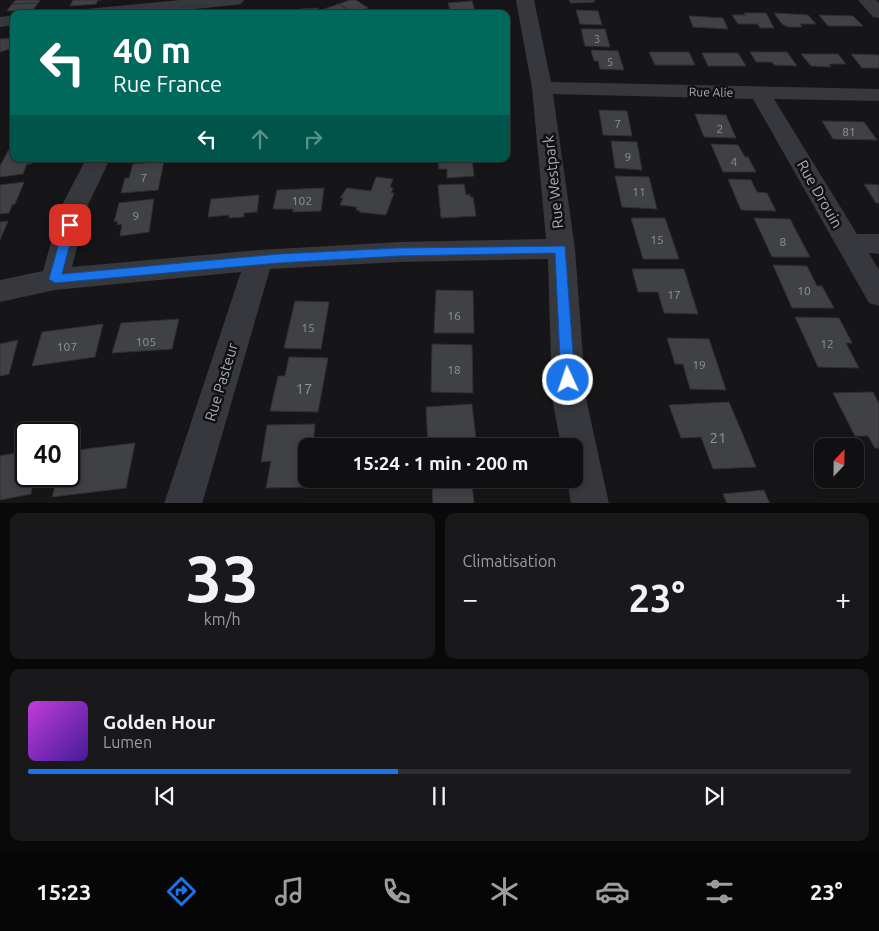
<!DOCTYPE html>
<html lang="fr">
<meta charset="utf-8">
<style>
body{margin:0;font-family:Ubuntu,sans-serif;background:#19191b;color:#f1f3f6;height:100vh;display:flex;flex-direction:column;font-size:19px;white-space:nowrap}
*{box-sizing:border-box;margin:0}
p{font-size:16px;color:#9c9d9f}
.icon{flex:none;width:28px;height:28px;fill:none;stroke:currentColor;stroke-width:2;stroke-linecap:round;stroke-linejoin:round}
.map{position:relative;height:503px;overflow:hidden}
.panel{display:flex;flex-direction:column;gap:10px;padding:10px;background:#09090a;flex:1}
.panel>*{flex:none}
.guide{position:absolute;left:10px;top:10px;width:500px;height:152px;border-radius:10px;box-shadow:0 2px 8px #0003,0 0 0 1px #303032;background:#00695c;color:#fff;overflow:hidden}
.needle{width:32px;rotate:22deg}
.buttons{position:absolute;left:814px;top:438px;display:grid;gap:10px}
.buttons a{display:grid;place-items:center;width:50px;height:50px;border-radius:10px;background:#101012;box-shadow:0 2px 8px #0003,0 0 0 1px #303032;font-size:25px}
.speed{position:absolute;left:15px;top:422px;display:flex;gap:10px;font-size:25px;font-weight:700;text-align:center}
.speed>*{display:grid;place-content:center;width:65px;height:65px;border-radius:50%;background:#101012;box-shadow:0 2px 8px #0003,0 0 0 1px #303032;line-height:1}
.speed .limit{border:2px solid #111;border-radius:8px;background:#fff;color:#111}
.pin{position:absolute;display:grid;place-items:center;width:42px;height:42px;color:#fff;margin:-21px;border-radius:10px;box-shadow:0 2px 8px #0006}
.me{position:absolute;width:55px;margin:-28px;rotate:357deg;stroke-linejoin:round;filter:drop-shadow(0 0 4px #0008)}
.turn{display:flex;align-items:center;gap:18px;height:105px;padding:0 20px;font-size:22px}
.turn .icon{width:65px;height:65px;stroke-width:2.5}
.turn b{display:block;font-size:35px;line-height:42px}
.lanes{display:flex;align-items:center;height:48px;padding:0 20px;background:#0003;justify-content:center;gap:25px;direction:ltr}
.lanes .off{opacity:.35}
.big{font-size:38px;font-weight:700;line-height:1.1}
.panel .card{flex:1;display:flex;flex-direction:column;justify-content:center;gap:8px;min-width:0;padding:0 18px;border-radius:10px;background:#19191b}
.panel .dial{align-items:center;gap:0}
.dial b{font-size:65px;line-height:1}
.song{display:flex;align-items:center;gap:15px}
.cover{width:60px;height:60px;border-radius:8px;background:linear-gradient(135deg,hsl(290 70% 55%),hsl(260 70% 35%))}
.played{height:5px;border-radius:2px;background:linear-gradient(90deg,#1a73e8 45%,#303032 45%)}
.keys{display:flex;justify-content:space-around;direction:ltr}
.heat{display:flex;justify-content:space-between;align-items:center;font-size:28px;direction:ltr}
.panel .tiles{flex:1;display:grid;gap:10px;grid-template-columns:1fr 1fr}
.card:last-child{grid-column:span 2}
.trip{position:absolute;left:298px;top:438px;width:285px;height:50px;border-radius:10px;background:#101012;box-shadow:0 2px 8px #0003,0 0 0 1px #303032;font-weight:700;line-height:50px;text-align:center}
.menu{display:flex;height:80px;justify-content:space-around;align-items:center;background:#060607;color:#9c9d9f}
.menu .icon{width:35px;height:35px}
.menu .active{color:#1a73e8}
.menu b{font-size:22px;color:#f1f3f6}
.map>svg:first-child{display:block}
.building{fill:#404145;stroke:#303034}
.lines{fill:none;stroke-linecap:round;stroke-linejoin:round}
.minor{fill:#37383d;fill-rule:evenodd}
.route{fill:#1a73e8;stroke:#114b97}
.labels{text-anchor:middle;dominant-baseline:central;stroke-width:5;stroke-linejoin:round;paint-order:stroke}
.far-number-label{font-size:11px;fill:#8e929b}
.far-street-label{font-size:12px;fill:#a8adb8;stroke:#111113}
.number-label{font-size:12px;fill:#8e929b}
.street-label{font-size:15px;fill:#a8adb8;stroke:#111113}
.near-number-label{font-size:15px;fill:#8e929b}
</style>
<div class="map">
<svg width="879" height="504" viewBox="0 0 879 504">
<rect width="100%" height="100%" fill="#161618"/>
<path class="building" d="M16,0h24l-2,3 -26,1z
M73,0h28h-3l-2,4 -26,2z
M350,0h6l12,8 -15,5 -14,-9z
M569,0h25l1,2 -24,1z
M472,1l4,13h-25l-3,-11z
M25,3h13l-5,7 -26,1 5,-7z
M339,4l7,4 7,5 -22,1 -7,-5z
M316,8l3,1 2,5h-19l-1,-5z
M301,9l1,5h-18l2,-3z
M576,10l22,1 4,14 -22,-1z
M744,13h22l8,15h-14l-2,-4h-20l-6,-9h14z
M774,13l34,2 8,9h-16l2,3h-14l-6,-3z
M819,15l34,1 10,10h-35z
M689,16l34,2 5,11 -35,-2z
M581,29h24l5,18 -25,-1z
M14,38l-1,10 -13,4v-13z
M591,50l27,1 6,19 -24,-1 -2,-8h-4z
M649,52h40l6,13h-40z
M750,52h37l10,14 -23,-1 -2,-3h-16z
M702,53h36l8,13h-38z
M801,54h37l8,10h-17l2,3 -20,-1z
M851,54l28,1v13h-17z
M599,110l28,1 5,25 -29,-1z
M695,114l31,1 10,23 -32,-1z
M822,121l42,1 13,18 -44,-1z
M611,141l26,1 5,28 -27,-2z
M711,144l27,1 7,12h3l8,15h-33z
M9,149h5v10h21l-4,5h-4l-4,10 -23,3v-11z
M445,159h27l2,17 -27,2v-9h-8l-1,-6 8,-1z
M164,161l-6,29 -37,3 4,-15h4l4,-14z
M615,176l34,1 8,32 -35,-2z
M376,177l17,2 -3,8 3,1 -2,5h3l-8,22 -27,-3 1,-1 -4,-1 1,-3 -17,-2 3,-7h-3l7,-10 24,3z
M728,179l23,1 6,12 10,1 9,18 -35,-1z
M24,182l-9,22 -3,1 -3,8 -9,1v-29z
M464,184l2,11 4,-1v3h3l3,19 -35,2 -3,-33z
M864,184l15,1v18h-3z
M324,188l-3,23 -28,1v-3h-20l4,-19z
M259,195l-2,17 -13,1v4l-15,1v-3l-21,2 3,-18z
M154,199l-5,33 -29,4 2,-12 -5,1 1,-4 -4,1 5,-19z
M631,218h34l14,41h-36z
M754,218l36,1 20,38h-38z
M8,221l-8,19v-18z
M773,265l34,1 10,20h5l12,22h-42z
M632,269h52l14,45 -34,-1 -6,-21h-20z
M436,290l37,1 1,42h-40z
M295,301l34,1 -8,47 -37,-1z
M795,317l44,1 13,25h-6l13,25 -41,-1z
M179,319l-7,30 -60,4 9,-30z
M103,324l-8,33 -63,9 10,-34z
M667,338l42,1 17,51 -36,-1 -7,-25h-8z
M18,340l-9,34 -9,2v-32z
M432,344l40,1 1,48 -42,-1z
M289,357l39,1 -10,54 -48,-1 8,-35h7z
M873,392l6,12v44h-4l-7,-12h-13l-22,-43z
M729,402l14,33 13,32 -43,2 -12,-32 -20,1 -12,-33z
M472,404l4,36h-10l1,6h-39l-2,-39z
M315,424l-2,22h-7l2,41 -42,1 5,-27 -10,1 6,-37z
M135,443l-9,45 -74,9 6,-21h11v-25z
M26,451v25h8l-3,18 -31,6v-44z
M472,482l2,22h-41l-1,-21z
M764,490l6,14h-43l-4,-10z"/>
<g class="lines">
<path class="minor" d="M180,0h64l-3,4 -6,1 -91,9h-67l3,-4 6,-1z
M516,0h18l17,82 328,7v12l-105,-2 83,135h22v20l-10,-1 10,17v36l-10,-3 -116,-204 -200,-5 22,155 11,149 23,106h-38l-4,-25h7v-33h-13l-9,-48 -4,-139 -149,3 -129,7 -68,235h-38l77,-232 -186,18 -55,12v-22l43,-9 18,-64 25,-48h24l-23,48 -15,60 187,-17 140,-8 147,-3 -14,-151z
M858,0h18l3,3v15l-6,-1z
M14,15v10l-14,2v-10z"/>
</g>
<path class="route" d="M70,221l5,4 -13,49 217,-20 119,-6 167,-2 10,134 -2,4 -5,1 -5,-1 -2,-4 -6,-127 -157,3 -119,7 -224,20 -6,-4 15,-54z"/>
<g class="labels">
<g class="far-number-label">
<text x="597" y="39">3</text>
<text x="610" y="62">5</text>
</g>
<g class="far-street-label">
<text transform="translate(711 92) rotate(1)">Rue Alie</text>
</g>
<g class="number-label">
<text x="618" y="123">7</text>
<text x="720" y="128">2</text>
<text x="849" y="131">81</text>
<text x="628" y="156">9</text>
<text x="734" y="161">4</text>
<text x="144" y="177">7</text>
<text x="639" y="191">11</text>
<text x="302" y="200">102</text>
<text x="136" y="215">9</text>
<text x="657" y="239">15</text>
<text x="783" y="241">8</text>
<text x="804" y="290">10</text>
<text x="674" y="294">17</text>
<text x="454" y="315">16</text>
<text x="308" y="327">15</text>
<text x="146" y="341">105</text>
<text x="827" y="343">12</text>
<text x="67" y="346">107</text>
<text x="699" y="364">19</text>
<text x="454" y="369">18</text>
</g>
<g class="street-label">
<text transform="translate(553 182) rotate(-96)">Rue Westpark</text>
<text transform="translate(820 194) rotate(60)">Rue Drouin</text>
<text transform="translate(221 382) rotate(-73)">Rue Pasteur</text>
</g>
<g class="near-number-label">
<text x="304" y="388">17</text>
<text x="718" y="437">21</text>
</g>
</g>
</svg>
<div class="buttons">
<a><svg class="needle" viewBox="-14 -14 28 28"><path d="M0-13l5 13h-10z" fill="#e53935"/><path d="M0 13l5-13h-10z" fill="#9c9d9f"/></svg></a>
</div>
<div class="speed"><div class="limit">40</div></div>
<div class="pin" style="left:70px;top:225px;background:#d93025"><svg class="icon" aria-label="arrive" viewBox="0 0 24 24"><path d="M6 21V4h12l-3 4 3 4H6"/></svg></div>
<svg class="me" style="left:568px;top:380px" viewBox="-20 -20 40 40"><circle r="17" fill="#1a73e8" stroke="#fff" stroke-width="3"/><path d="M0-11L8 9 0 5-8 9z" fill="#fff"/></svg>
<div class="trip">15:24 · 1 min · 200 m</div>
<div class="guide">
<div class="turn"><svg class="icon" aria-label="left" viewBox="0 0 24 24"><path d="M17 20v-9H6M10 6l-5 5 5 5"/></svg><div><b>40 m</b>Rue France</div></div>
<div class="lanes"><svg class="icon" aria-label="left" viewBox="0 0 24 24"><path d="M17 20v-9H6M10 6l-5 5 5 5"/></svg><svg class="icon off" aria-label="ahead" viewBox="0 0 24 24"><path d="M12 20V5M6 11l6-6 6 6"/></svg><svg class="icon off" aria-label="right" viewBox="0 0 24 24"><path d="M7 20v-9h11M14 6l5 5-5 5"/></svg></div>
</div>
</div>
<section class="panel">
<div class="tiles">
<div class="card dial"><b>33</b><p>km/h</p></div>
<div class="card"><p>Climatisation</p>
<div class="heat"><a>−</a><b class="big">23°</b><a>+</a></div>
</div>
<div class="card">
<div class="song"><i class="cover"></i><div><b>Golden Hour</b><p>Lumen</p></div></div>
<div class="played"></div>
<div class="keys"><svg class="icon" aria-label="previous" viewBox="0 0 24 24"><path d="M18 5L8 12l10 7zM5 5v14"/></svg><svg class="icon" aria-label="pause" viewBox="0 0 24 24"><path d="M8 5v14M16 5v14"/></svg><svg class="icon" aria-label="next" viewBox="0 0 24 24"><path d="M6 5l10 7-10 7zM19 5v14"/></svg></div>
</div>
</div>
</section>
<nav class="menu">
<b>15:23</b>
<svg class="icon active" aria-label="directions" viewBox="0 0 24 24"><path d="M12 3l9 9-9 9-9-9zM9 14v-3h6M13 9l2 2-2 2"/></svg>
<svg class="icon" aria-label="music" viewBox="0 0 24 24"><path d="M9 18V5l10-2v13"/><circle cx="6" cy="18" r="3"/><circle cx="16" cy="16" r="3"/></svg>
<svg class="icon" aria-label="phone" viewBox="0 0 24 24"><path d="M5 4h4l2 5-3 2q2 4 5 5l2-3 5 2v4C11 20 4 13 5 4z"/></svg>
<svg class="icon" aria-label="climate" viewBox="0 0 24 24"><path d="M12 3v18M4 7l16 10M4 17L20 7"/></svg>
<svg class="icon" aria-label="car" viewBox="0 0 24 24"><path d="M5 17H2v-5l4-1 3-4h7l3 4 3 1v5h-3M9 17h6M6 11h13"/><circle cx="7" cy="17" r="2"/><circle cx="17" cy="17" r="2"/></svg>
<svg class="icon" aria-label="filters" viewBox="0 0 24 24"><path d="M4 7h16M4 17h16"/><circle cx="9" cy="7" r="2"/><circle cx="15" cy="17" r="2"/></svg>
<b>23°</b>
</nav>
